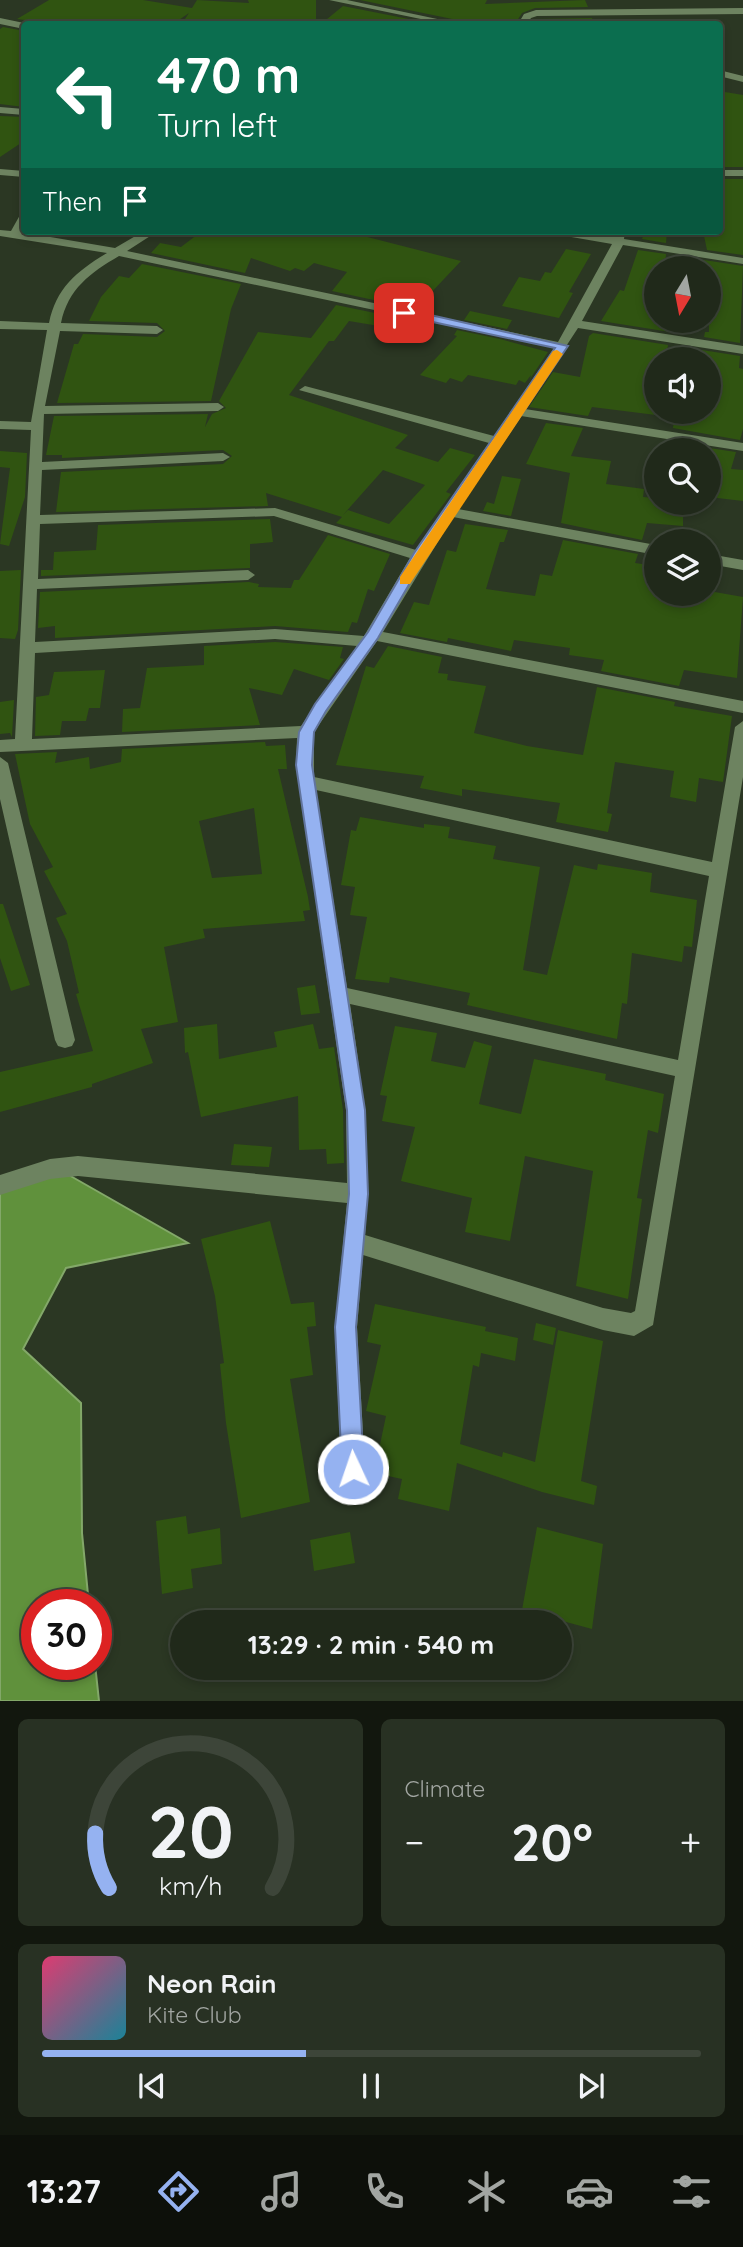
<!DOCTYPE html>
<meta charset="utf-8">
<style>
body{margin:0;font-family:Quicksand,sans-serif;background:#283123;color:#f1f3f6;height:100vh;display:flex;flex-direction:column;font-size:26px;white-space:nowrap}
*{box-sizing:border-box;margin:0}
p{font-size:23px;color:#a2a6a2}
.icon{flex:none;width:38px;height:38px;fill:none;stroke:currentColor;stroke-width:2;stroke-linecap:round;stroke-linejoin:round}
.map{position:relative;height:1701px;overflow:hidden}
.details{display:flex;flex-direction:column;gap:18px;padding:18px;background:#12170e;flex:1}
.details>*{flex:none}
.guide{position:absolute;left:21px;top:21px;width:702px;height:214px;border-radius:7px;box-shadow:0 4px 10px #0003,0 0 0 2px #3d4539;background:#0b6e4f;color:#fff;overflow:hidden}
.needle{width:46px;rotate:190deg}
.tools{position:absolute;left:644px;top:256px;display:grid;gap:14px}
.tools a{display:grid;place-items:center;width:77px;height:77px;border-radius:50%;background:#20291a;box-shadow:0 4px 10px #0003,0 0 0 2px #3d4539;font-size:35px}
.speed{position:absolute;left:21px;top:1589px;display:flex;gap:14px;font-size:35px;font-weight:700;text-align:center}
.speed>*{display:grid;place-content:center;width:91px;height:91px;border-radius:50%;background:#20291a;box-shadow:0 4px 10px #0003,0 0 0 2px #3d4539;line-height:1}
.speed .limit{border:10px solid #d22;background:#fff;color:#111}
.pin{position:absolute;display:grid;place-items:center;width:60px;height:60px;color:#fff;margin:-30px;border-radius:14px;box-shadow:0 4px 10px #0006}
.me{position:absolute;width:77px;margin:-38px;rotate:357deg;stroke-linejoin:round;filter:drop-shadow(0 0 5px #0008)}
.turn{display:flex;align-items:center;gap:24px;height:147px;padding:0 21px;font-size:32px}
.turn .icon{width:91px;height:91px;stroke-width:2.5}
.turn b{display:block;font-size:49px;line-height:60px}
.then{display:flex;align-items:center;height:66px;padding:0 21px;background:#0003;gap:14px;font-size:26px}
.big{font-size:52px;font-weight:800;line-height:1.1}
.details .widget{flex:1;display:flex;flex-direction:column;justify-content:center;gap:10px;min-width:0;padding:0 24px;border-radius:10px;background:#283123}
.details .dial{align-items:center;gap:0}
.dial svg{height:182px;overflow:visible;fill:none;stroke:#3d4539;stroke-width:7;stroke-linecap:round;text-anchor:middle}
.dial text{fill:#f1f3f6;stroke:none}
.song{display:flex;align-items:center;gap:21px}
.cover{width:84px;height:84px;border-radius:10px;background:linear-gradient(135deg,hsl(340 70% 55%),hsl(190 70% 35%))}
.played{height:7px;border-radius:4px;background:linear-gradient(90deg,#95b2f1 40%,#3d4539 40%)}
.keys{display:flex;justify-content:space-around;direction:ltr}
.heat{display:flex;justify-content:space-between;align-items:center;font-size:38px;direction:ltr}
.details .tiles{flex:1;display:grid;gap:18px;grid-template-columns:1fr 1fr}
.widget:last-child{grid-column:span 2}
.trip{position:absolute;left:170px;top:1610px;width:402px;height:70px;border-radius:35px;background:#20291a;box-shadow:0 4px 10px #0003,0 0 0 2px #3d4539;font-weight:800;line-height:70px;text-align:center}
.tabs{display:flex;height:112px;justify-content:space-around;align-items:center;background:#0d100a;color:#a2a6a2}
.tabs .icon{width:49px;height:49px}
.tabs .active{color:#95b2f1}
.tabs b{font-size:32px;color:#f1f3f6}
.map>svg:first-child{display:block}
.water{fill:#60913c;stroke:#83a869;stroke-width:2}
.building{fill:#305411;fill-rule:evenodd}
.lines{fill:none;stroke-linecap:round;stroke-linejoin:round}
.minor{fill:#6d8360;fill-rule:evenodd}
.route{fill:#95b2f1;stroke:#61749d;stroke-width:2}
.slow{fill:#f59e0b}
</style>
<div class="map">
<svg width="743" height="1701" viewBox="0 0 743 1701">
<rect width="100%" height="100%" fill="#2b3723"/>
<path class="water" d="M60,1170l128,73 -122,25 -43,81 58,54 1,130 7,72h-52v59h58l4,37h-99v-508z"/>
<path class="building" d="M49,0h94l49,8 5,-8 52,3 -1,-3h68v24l-133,-2 6,-9 -16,11h-116l-40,-5z
M360,0h127l-2,4 100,-4 3,7 -53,1 -13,5 -7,11h-52l-1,-3z
M343,6l91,18h-113z
M592,18l2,6h-64l7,-5z
M3,27l21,4v76l-24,-3v-75z
M719,91l24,4v72h-24z
M0,116l24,1v24l-24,16z
M719,179h24v76l-36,-5 -4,-19h16z
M202,231h142l117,30 -34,36 -7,13 -88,-19 15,-19 -33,-9 -10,8 -9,-3 -5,3 -39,-13 -6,15 -94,-20 9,-10 21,4z
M645,231h22l-1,12 -24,-4z
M566,249l25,5 -22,38 4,1 -14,25 -57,-12 17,-29 21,4 5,-9 6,1z
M638,250l28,4 -1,14h-9v52h16l-2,12 -69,-11 19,-31 4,1z
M704,260l39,6 -3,77 -36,-6 1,-5h4v-64h-7z
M142,264l99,20 -10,25 -20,92 -154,2 17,-59h4l5,-10 74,3 8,-6 -8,-8 -68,-2 12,-24 18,-21 10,2z
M336,305l78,16 -5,10 -60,-10 -15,20h-5l-40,54 119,40 -13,13 43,14 12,-14 25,7 -29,37 5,2 -38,51 -77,-22 6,-6 -76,-24 2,13 -212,6 5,-40 162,-8 9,-8 -9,-6 -161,8v-3h-16l8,-39 154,-2 -3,13 7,-13 14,-6 -7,-7 39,-69 53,6zM383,470l42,15 -36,39 -41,-14 -5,5z
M470,311l42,9 -5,9 -43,-9z
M457,330l43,9 48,13 -18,27 1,-4 -6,8 -6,-3 -3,5 -48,-10 -6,7 -12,-4 -4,5 -26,-8 37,-39 -3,-1z
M593,333l75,12 -2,14h-10v56l-64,-8 -4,9 -59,-9 24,-35 27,5 9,-41z
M702,350l38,6 -1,12 4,1v60l-3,11 -67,-12 2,-17h34v-52h-9z
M546,423l37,5 -12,28 40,5 -5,23 38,5 -1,8 13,1v4h19v5l8,1v18l-36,-3 -5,17 -81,-17 9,-50 -44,-9z
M709,448l27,4 -5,17 12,1v31l-34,-4z
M0,451l27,2 -2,44 -16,49 -9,-2 10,-76 -10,-1z
M502,476l19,3 -10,37 -28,-5 4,-9 7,2z
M270,519l3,23 -23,2v24l-209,8v-6h12l1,-18 42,-2 2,-25z
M465,524l43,6 -4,12h-4l-14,47 49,7 5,-22 12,2 11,-36 75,14 -3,9 21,3v27h53v-2l34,6 -6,81 -53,-8 -5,16 -78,-15 3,-11 -35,-5 1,-7 -56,-8 -3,11 -63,-13 -1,4 -47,-9 14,-31 15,3 18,-55 9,2z
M328,535l62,19 -16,37 -6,-2 -11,34 -5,-1 -4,10 -73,-6 -220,12v-12l-17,2 2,-36 209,-10 10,2 -1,3 33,1 3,-8h5z
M21,570l-3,60 -3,9 -15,-1v-67z
M275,642l68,5 -3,11 4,1 -15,21 -35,-11 -12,26 -33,-7 11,37 -138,7 1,-23 17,-1 7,-40 57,-3v-19z
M388,646l54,11 -4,16 10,1 -1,6 39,6 -12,47 53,13 56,9 14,-68 78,15 -1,4 58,10 -9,66 -24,-4 -3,24 -26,-5 4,-26 -59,-9 -8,51 5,1 -4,18 -52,-10 4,-19 -98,-14v7l-42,-8 4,-12 -88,-11 30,-99 8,2z
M105,670l-5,38h-11l-3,13h-24l-2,14 -25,1 1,-39 13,-2 5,-23z
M14,700l-2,37 -2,-4 -10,1v-32z
M265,742l1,4 19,-1 2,24h-9l30,128 2,13 -7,1 2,10 -102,8 2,9 -41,9 14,75 -37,7 12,34 -61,21v3l-92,25v-40l93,-21 -17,-57 3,-1 -12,-52 -11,-23 11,-4 -23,-43 9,-4 -23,-43 -15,-70 42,-2 -2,11 34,-6 1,12 31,-7 1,-13zM254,808l8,66 -50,4 -13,-57z
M360,817l64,11v-4l26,3 -2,11 48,8 -3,13 47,8 -17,103 24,5 27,-110 23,5 1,-6 54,9 -2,19 47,8 -5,47 -8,-1 -2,16 -50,-9 -5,51 -5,-1 -5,36 -150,-34 3,-12 -80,-16 -1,6 -34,-4 12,-62 -17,-2 5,-28 -14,-2 10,-55 5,1z
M0,904h3l27,81 -19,6 -11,-33z
M315,985l5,28 -19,2 -4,-27z
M217,1024l2,35 58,-12 -3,-15 39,-8 6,25 15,-2 9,63 1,53 -17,1 -1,-15 -27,1 -1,-54 -97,21 -13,-65 -3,1 -1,-25z
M395,1026l42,7 -6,28 34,7 9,-27 18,5 -13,58 42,10 13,-55 72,15 -1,6 59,14 -6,39 -10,-3 -11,68 5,1 -14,100 -52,-13 17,-115 -68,-15 -15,85 -45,-9 7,-34 -71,-17 14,-54 -33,-6 5,-25 -7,-1z
M234,1144l38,3 -3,20 -38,-2z
M270,1221l21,83 23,-2 2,24 -9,1 6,48 -23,4 20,123 -69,16 -15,-95 -6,-59 4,-1 -9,-67 -14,-57z
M375,1304l111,23 -1,4 33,7 -3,23 -34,-8 -2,14 -6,-2 -13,79 42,13 1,-5 32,10 23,-132 45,11 -22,140 16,5 -3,19 -52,-13 -85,-29 -8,48 -51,-12 4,-20 -28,-6 12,-57 -20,-5 15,-66 -14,-3z
M536,1323l20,5 -3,17 -20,-5z
M186,1516l2,18 32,-6 2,36 -31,5 2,19 -31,6 -6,-73z
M537,1527l66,17 -11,85 -70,-19z
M350,1532l5,31 -41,8 -4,-31z"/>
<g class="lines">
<path class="minor" d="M329,0h18l114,24h-16z
M743,8v6l-206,2 -6,2 -4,6h-9l6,-10 12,-4z
M0,18l24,5 4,1h-4v5l-24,-5z
M719,70l24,6v6l-24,-6z
M0,107l24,2v6l-24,-2z
M0,169l24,2v6l-24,-2z
M719,170h24v6h-24z
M24,214v13l-3,5 94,16 29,-17h14l-31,20 431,91 54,-98 -58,-10 -6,-3h27l38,6v-6h12l-1,8 119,19v6l-120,-19 -41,76 161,25v8l-165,-26 -53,81 218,34v8l-222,-35 -63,93 198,36v10l-203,-38 -70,115 360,69v12l-366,-72 -63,91v45l398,85 23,-135 8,-6v56l-90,548 -19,11 -31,-6 -240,-75 -6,72 8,142 -4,8 -8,4 -8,-4 -4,-8 -6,-142 12,-124 -269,-27 -28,3 -50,16v-20l50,-16 28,-3 269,27 -1,-73 -50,-345 1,-27 -297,14v-12l15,-1 16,-309 -31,-1v-8l31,1 16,-92 -47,-1v-8l49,2c7,-35 28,-52 58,-70l-107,-17v-6l11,1 9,-16zM119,256l435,92 -60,88 -189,-50 -6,4 190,53 -73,107 -141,-42 -235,7 2,-45 181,-9 7,-4 -7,-4 -181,9 2,-48 174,-3 6,-4 -6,-4 -173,3 15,-75 97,3 6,-4 -6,-4 -96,-3c7,-34 29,-50 58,-67zM274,516l136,42 -46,78 -89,-7 -240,13 2,-53 211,-9 7,-5 -7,-5 -210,9 2,-55zM275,639l82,7 -56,80 -269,13 3,-86zM316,790l393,86 -31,184 -331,-72zM350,1004l325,72 -40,235 -4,2 -28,-5 -238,-73c7,-82 -3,-150 -15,-231z
M709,554l34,6v10l-34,-6z
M0,757l8,6 67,277 -3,6 -7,2 -7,-2 -3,-6 -55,-241z"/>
</g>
<path class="route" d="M404,309l164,37 -143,211 -47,81 -52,73 -12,21 -2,33 53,345 3,84 -12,133 8,142 -3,8 -8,3 -8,-3 -3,-8 -7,-142 14,-133 -2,-84 -51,-345 3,-33 16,-28 53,-72 46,-79 141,-205 -155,-33 -2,-2z"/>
<path class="slow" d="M557,350l6,4 -153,230h-10v-7l153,-226z"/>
</svg>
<div class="tools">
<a><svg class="needle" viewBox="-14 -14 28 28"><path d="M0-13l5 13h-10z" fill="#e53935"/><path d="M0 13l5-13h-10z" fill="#a2a6a2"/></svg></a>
<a><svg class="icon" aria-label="sound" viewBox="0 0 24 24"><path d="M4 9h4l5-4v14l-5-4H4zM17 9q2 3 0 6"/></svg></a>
<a><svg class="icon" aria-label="search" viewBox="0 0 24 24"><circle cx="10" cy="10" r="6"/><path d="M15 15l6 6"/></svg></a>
<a><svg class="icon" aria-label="layers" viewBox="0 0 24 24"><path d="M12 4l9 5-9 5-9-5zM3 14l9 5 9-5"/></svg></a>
</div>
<div class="speed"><div class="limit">30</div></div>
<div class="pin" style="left:404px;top:313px;background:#d93025"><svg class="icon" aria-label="arrive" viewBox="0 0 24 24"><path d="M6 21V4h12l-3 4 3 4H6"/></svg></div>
<svg class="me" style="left:353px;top:1469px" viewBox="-20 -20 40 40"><circle r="17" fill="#95b2f1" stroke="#fff" stroke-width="3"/><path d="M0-11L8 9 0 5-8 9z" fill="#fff"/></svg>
<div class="trip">13:29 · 2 min · 540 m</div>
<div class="guide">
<div class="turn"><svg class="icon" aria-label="left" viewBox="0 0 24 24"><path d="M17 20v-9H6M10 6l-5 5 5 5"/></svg><div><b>470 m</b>Turn left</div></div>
<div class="then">Then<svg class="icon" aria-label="arrive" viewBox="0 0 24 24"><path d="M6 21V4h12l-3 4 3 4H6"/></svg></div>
</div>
</div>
<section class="details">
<div class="tiles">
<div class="widget dial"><svg viewBox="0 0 100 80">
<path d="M14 69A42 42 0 1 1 86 69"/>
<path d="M14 69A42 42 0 0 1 8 45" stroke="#95b2f1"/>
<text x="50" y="56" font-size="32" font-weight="700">20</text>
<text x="50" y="72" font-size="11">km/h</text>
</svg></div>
<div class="widget"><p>Climate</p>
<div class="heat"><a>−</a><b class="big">20°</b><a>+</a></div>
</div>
<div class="widget">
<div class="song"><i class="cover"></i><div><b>Neon Rain</b><p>Kite Club</p></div></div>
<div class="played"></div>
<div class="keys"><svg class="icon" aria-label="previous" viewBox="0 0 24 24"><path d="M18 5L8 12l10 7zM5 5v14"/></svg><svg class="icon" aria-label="pause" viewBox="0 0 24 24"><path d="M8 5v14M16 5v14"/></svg><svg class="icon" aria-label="next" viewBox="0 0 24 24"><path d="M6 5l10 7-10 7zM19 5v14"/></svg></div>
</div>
</div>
</section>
<nav class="tabs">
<b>13:27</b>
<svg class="icon active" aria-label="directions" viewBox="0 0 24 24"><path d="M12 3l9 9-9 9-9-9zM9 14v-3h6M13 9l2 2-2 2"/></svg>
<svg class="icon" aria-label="music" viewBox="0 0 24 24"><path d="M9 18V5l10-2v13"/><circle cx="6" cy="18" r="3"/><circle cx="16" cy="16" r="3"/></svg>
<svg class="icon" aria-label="phone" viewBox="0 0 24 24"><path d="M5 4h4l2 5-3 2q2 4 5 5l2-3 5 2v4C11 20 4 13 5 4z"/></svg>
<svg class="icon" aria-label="climate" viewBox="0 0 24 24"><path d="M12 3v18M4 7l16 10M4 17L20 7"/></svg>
<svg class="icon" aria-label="car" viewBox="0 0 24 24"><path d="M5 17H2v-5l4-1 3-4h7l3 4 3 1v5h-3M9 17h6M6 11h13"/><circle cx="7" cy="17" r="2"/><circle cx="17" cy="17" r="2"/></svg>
<svg class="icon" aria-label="filters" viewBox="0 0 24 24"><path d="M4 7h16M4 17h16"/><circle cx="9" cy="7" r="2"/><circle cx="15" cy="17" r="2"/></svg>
</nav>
